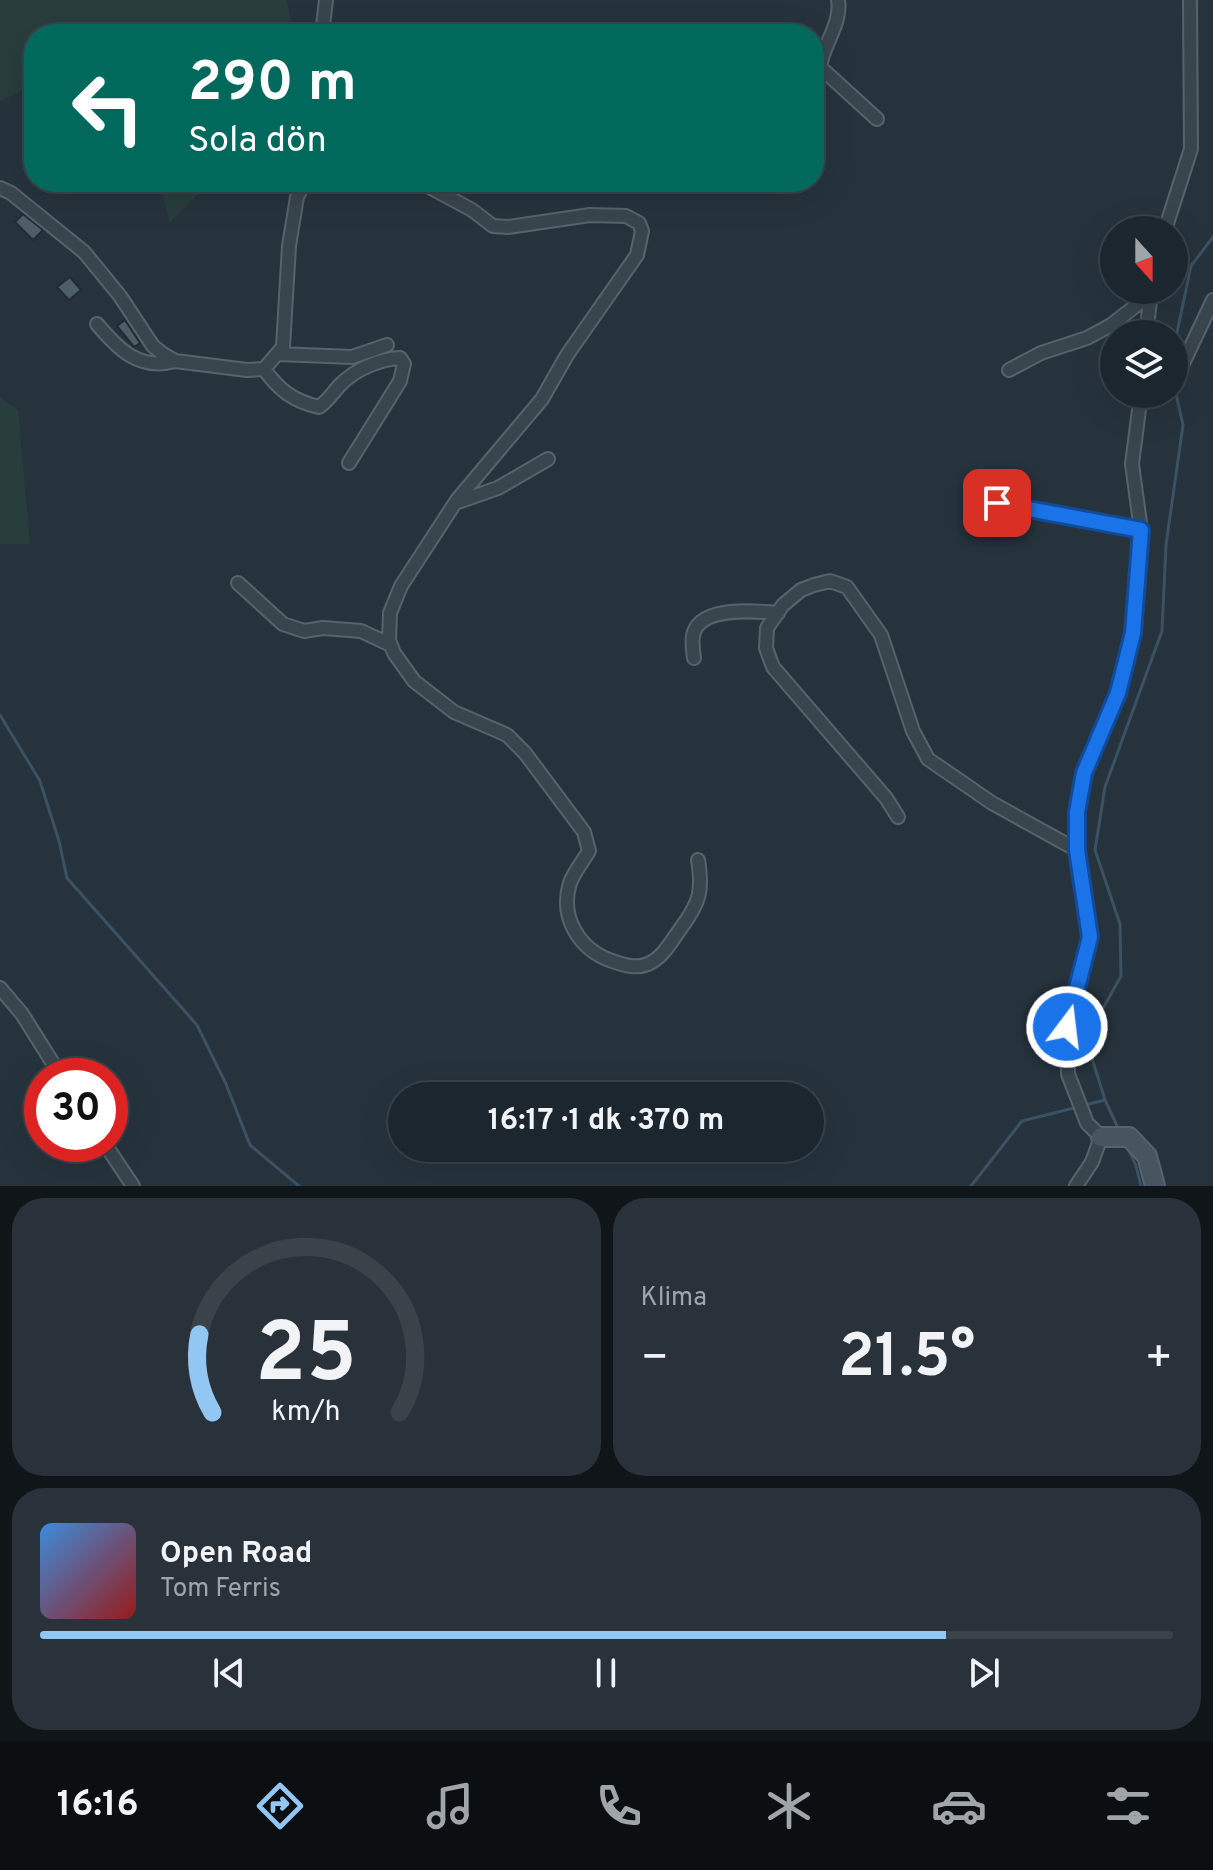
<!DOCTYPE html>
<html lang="tr">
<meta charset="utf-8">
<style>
body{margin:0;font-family:Overpass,sans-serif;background:#29323a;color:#f1f3f6;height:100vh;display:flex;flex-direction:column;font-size:30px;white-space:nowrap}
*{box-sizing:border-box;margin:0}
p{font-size:26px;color:#a0a5aa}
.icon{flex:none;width:44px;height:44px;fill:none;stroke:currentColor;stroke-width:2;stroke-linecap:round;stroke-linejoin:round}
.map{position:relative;height:1186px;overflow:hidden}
.panel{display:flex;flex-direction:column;gap:12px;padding:12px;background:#0f1519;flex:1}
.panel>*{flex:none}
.guide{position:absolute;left:24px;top:24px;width:800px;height:168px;border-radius:32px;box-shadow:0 8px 32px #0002,0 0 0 2px #3a434a;background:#00695c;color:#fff;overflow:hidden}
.needle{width:52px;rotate:159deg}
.tools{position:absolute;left:1100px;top:216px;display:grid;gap:16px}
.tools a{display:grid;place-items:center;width:88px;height:88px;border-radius:50%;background:#1c262e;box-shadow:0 8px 32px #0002,0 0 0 2px #3a434a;font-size:40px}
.speed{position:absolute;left:24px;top:1058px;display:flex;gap:16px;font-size:40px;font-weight:700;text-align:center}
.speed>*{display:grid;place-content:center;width:104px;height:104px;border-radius:50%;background:#1c262e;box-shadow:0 8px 32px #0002,0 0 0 2px #3a434a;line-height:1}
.speed .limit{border:12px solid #d22;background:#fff;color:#111}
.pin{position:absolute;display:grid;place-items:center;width:68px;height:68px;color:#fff;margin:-34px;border-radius:16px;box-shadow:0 4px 12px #0006}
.me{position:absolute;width:88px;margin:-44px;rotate:15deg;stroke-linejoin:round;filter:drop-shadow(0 0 6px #0008)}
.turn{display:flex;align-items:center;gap:28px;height:168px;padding:0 32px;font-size:36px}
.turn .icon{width:104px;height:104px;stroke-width:2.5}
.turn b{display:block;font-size:56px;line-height:68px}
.big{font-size:60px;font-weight:700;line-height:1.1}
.panel .tile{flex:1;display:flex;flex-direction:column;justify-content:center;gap:12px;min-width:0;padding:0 28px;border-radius:32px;background:#29323a}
.panel .dial{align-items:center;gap:0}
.dial svg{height:208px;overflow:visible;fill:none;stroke:#3a434a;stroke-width:7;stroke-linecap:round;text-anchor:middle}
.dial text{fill:#f1f3f6;stroke:none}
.song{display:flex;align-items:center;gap:24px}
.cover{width:96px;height:96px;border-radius:12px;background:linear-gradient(135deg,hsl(210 70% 55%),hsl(0 70% 35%))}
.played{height:8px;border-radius:4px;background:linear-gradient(90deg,#91c7f2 80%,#3a434a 80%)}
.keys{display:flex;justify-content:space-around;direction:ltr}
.heat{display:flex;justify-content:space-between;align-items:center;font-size:44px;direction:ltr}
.panel .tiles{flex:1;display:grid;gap:12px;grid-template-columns:1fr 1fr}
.tile:last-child{grid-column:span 2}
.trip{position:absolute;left:388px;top:1082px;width:436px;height:80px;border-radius:40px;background:#1c262e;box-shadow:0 8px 32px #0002,0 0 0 2px #3a434a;font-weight:700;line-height:80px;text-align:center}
.tabs{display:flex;height:128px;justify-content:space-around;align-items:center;background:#0b0f12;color:#a0a5aa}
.tabs .icon{width:56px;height:56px}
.tabs .on{color:#91c7f2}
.tabs b{font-size:36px;color:#f1f3f6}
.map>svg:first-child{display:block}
.green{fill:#283e3c}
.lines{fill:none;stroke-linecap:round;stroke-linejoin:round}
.stream{stroke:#3a5263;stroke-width:3}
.building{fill:#4e5e67;stroke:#202c34;stroke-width:2}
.street-casing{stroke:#57636b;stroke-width:16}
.secondary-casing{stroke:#57636b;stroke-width:22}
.street{stroke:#39454d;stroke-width:12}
.secondary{stroke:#485560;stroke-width:18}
.route-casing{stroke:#114b97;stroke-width:20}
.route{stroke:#1a73e8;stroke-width:14}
</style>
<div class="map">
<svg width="1213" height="1186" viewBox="0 0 1213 1186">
<rect width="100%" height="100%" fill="#26333d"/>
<path class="green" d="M0,0h287l6,34h-259v65l-7,-11 -27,13z
M159,182h51l-40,40z
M0,397l18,13 12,134h-30z"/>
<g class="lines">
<path class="stream" d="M1174,347l17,-81 22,-29
M0,715l40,66 19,60 8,37 130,147 29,59 24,61 49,41
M1085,1105l20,-5
M1118,1128l-13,-28 -19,-61 35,-63 -1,-52 -25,-74 10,-63 57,-156 4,-86 17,-120 -9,-40
M1127,1146l9,20 5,20
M971,1186l51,-65 56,-14"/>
</g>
<path class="building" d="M23,214l20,16 -10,10 -18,-18z
M70,277l11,13 -12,10 -12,-13z
M125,320l15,23 -6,4 -17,-21z"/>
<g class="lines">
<g class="street-casing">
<path id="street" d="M838,0c4,23 -15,45 -18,67l57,52
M322,34l4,-34
M420,182l52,28 21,16 15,1 82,-12 36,1 13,7 3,8 -5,24 -70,100 -25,44 -85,101 -56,86 -11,27 -1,27 5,13 20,28 40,31 53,23 18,18 59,79 5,19c-6,10 -15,21 -19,32 -11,35 10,67 42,78 11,4 24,8 36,3 15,-6 24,-24 33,-36 19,-26 22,-37 17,-68
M0,188l11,5 73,59 36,44 33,50 10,8 12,7 72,9 17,-1 19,-22 6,-101 8,-49 8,-15
M1165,230l26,-81 -1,-149
M97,324c21,25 42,47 78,37
M1146,334l5,-41
M278,354l74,3 35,-12
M264,369c15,21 29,32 55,38 10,-7 14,-15 22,-23 15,-15 39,-25 59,-26l4,6 -4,17 -51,82
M1009,370l32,-17 46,-15 24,-13 40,-31
M1174,378l4,-4 35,-74
M455,503l43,-15 50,-29
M997,503l144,27
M238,583l45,41 21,7 19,-3 38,3 30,14
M694,658c-1,-8 -3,-18 0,-26 9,-26 62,-21 84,-19
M898,817l-12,-19 -113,-131 -7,-19 1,-20 16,-23 18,-15 13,-5 16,-4 17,6 34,48 32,96 15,28 64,44 85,47
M0,988l22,26 39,62
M105,1144l28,42
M1076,1186l16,-24 9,-25 -14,-14 -19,-49 -1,-47 23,-90 -13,-87v-38l7,-39 34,-80 15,-60 8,-103 -9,-66 9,-70"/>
</g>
<g class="secondary-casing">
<path id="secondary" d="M1101,1137h28l18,19 8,30"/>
</g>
<use href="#street" class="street"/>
<use href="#secondary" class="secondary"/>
</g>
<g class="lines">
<g class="route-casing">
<path id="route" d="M997,503l144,27 -8,103 -15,60 -34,80 -7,39v38l13,87 -23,90"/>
</g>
<use href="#route" class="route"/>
</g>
</svg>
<div class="tools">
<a><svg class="needle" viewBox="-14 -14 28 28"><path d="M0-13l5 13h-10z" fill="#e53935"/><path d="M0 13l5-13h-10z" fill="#a0a5aa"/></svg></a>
<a><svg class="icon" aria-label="layers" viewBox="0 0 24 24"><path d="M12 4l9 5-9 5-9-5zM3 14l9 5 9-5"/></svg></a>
</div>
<div class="speed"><div class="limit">30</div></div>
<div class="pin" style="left:997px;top:503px;background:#d93025"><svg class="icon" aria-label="arrive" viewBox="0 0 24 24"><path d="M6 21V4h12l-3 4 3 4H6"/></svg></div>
<svg class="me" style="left:1067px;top:1027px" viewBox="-20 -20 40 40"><circle r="17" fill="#1a73e8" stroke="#fff" stroke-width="3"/><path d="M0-11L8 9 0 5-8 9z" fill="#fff"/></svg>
<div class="trip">16:17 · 1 dk · 370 m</div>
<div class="guide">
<div class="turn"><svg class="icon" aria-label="left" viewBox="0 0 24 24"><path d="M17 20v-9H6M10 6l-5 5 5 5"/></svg><div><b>290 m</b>Sola dön</div></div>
</div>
</div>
<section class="panel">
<div class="tiles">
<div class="tile dial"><svg viewBox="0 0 100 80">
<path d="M14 69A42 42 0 1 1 86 69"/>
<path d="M14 69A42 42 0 0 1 9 39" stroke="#91c7f2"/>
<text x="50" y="56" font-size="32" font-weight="700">25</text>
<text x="50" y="72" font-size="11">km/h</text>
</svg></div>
<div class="tile"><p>Klima</p>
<div class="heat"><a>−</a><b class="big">21.5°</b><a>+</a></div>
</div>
<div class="tile">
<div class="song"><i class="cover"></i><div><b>Open Road</b><p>Tom Ferris</p></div></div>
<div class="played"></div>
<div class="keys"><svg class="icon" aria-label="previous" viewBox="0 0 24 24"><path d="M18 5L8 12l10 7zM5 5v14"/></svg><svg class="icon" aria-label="pause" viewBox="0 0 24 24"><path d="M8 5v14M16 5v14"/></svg><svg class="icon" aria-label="next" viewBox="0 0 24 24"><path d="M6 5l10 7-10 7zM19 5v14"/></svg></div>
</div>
</div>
</section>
<nav class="tabs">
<b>16:16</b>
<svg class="icon on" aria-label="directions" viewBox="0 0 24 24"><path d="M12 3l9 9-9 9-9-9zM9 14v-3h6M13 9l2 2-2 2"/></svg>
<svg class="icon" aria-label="music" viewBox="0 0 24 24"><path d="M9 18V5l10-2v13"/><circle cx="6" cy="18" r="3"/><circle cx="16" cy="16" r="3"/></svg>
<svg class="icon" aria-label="phone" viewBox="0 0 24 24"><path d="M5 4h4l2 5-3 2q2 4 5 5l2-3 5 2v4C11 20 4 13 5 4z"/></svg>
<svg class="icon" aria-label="climate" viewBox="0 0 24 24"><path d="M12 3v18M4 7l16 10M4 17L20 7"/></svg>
<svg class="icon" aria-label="car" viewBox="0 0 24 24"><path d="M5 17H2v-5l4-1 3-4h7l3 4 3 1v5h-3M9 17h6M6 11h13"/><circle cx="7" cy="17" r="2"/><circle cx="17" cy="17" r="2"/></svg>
<svg class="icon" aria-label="filters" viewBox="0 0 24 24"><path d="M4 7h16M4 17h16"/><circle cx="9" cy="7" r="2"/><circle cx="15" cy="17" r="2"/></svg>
</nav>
